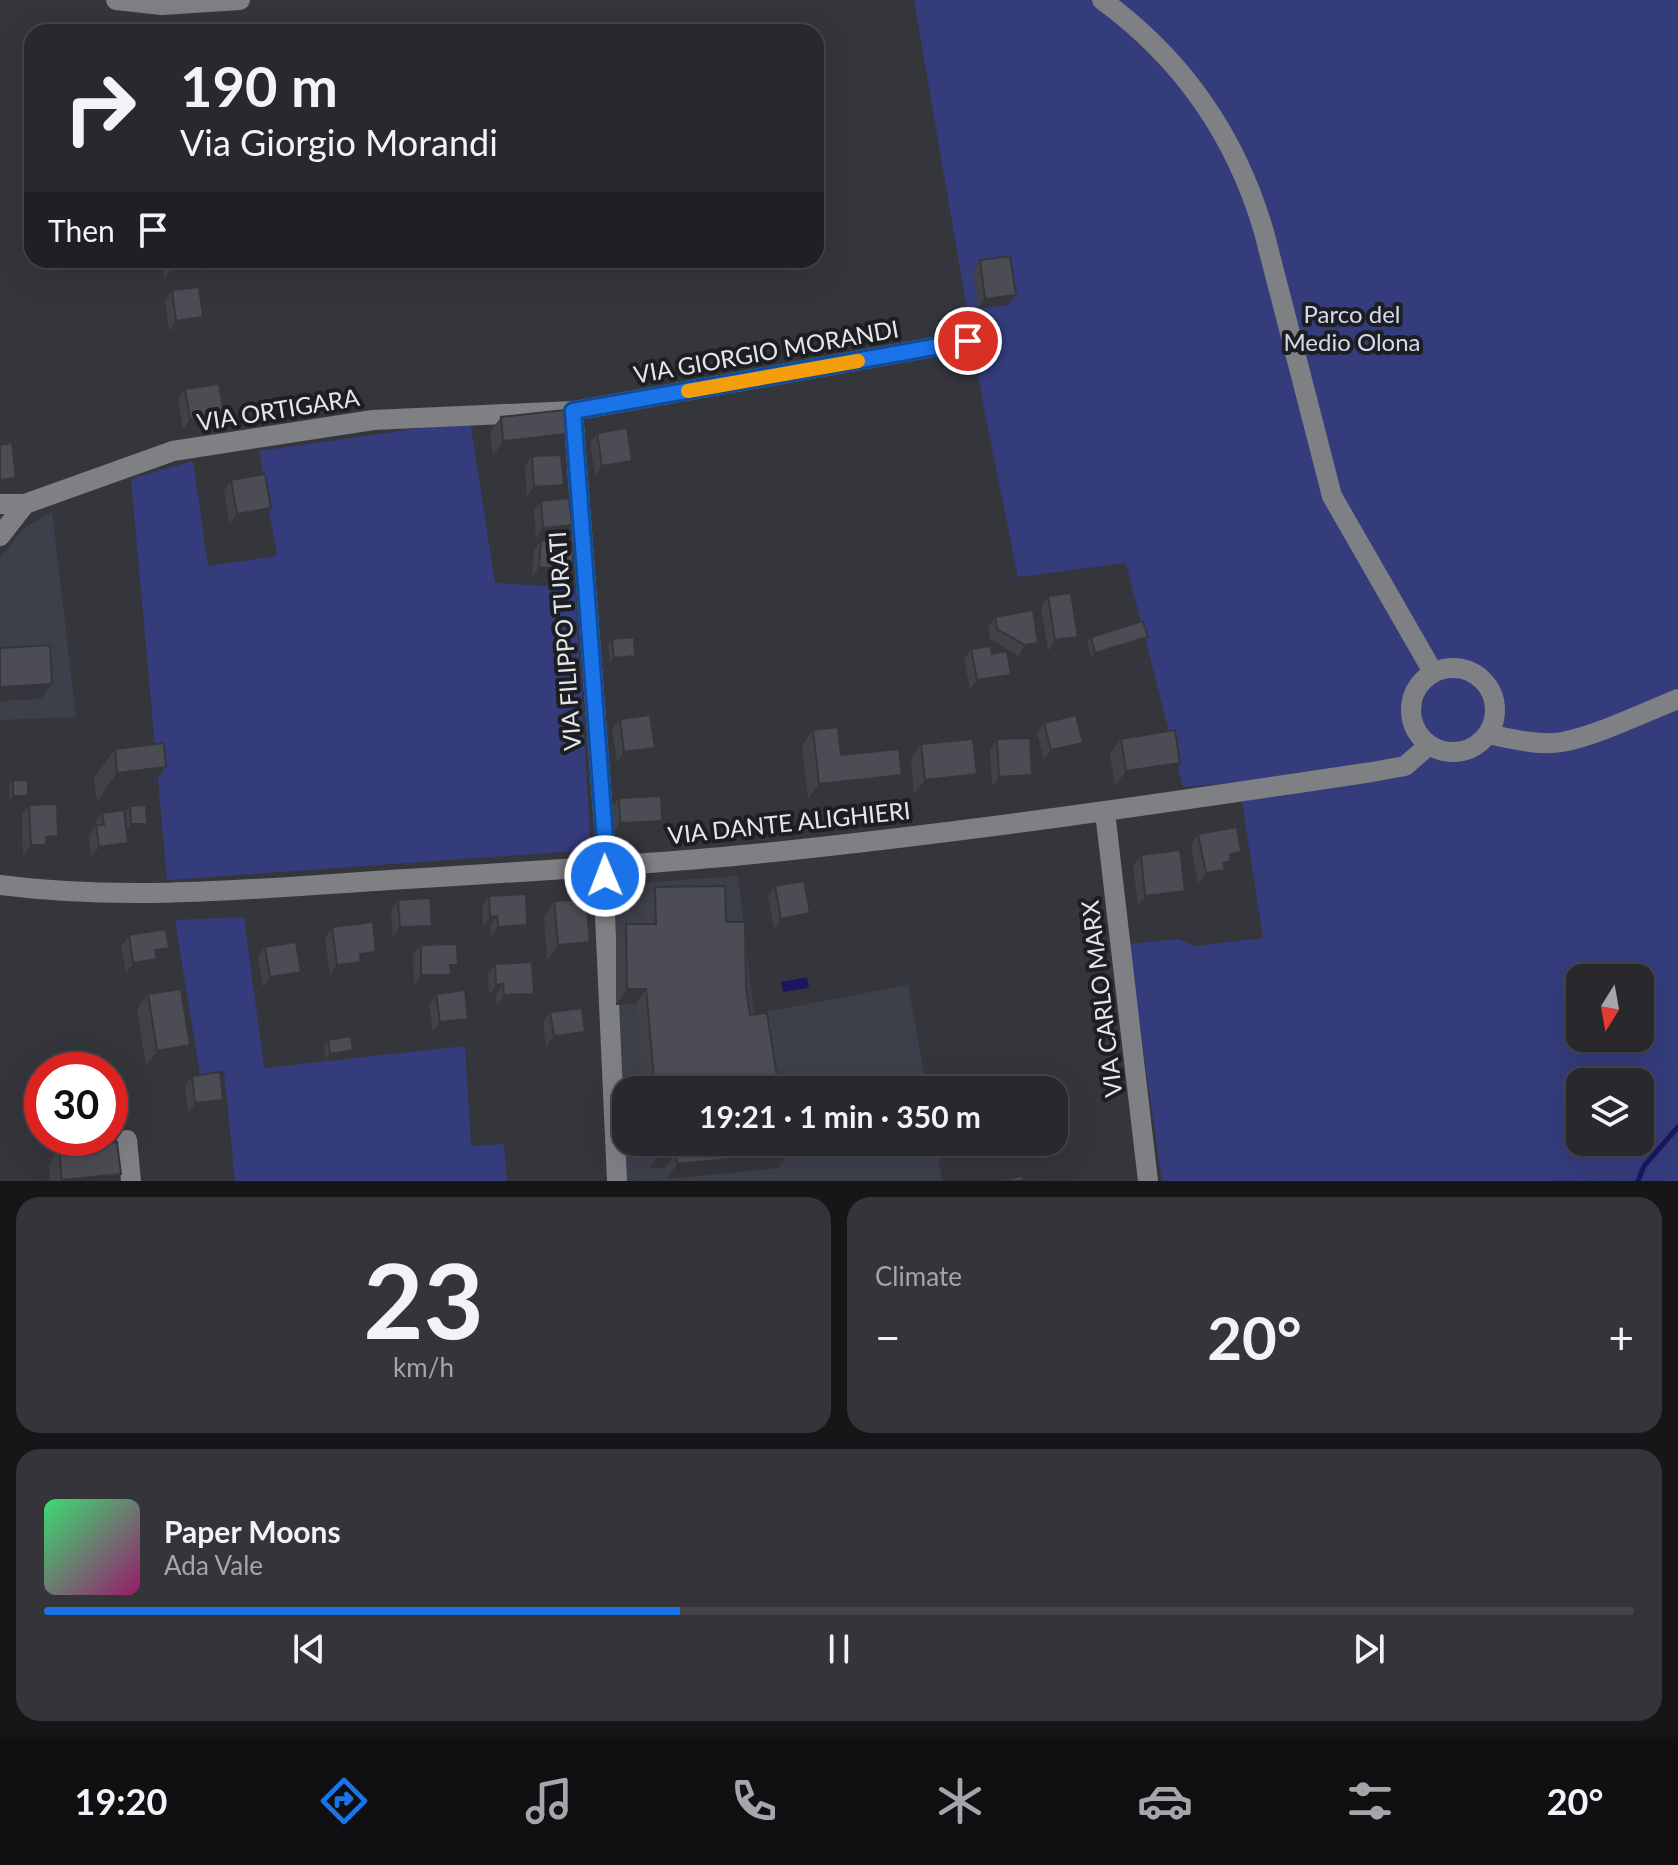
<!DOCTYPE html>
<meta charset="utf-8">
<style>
body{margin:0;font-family:Lato,sans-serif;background:#343439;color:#f1f3f6;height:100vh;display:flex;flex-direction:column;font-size:30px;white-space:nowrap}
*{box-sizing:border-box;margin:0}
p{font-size:26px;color:#a5a6aa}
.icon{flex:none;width:44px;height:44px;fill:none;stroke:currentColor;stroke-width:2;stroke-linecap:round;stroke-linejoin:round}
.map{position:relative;height:1181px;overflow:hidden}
.panel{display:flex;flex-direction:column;gap:16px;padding:16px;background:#161619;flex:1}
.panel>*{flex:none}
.top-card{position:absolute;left:24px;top:24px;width:800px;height:244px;border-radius:24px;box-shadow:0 8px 32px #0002,0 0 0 2px #444449;background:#28282d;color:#f1f3f6;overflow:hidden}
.needle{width:52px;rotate:191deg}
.tools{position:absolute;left:1566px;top:964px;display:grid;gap:16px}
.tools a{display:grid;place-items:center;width:88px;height:88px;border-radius:16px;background:#28282d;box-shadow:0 8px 32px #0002,0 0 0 2px #444449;font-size:40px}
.speed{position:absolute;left:24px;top:1052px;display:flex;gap:16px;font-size:40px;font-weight:700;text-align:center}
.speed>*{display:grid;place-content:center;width:104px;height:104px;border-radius:50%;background:#28282d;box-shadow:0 8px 32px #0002,0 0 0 2px #444449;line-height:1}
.speed .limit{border:12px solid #d22;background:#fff;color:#111}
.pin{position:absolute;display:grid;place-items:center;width:68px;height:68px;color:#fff;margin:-34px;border:4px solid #fff;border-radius:50%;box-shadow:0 2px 8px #0007}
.me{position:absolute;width:88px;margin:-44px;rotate:359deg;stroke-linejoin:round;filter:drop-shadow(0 0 6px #0008)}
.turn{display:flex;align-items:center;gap:28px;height:168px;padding:0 24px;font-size:36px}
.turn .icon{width:104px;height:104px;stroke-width:2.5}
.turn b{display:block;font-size:56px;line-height:68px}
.then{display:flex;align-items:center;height:76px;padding:0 24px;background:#0003;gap:16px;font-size:30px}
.big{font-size:60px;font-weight:700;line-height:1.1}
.panel .card{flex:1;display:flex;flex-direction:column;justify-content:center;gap:12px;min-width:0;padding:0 28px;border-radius:24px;background:#343439}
.panel .dial{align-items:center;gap:0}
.dial b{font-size:104px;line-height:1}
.song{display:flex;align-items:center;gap:24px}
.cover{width:96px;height:96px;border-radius:12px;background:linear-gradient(135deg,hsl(140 70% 55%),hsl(320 70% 35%))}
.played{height:8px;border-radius:4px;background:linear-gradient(90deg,#1a73e8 40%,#444449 40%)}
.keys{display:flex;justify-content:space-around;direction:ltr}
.heat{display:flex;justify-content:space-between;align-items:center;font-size:44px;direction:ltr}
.panel .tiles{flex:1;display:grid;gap:16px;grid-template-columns:1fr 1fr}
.card:last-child{grid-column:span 2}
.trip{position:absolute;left:612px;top:1076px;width:456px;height:80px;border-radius:24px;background:#28282d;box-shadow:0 8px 32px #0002,0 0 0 2px #444449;font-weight:700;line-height:80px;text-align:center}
.tabs{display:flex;height:128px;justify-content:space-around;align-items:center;background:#101012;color:#a5a6aa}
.tabs .icon{width:56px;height:56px}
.tabs .on{color:#1a73e8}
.tabs b{font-size:36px;color:#f1f3f6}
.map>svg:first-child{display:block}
.built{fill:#3d3f4b}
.green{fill:#353c7c;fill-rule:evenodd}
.water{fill:#1a175f}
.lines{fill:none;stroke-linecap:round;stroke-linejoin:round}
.stream{stroke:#1a175f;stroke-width:5}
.minor{stroke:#7f8083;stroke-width:20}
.wall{fill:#414248}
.shaded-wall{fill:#35363b}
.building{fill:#4c4d54;stroke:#35363b;stroke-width:2}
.route-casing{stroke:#114b97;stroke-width:20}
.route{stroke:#1a73e8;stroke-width:14}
.slow{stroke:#f59e0b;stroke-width:14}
.labels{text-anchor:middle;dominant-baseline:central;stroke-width:8;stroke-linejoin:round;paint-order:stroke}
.park-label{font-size:24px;fill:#d5d9ef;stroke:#1d1e21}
.street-label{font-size:24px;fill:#e5e6ea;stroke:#1d1e21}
</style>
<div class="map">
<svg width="1678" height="1181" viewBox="0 0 1678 1181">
<rect width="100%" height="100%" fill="#35363c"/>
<path class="built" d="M52,512l24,205 -76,3v-162l24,-30z
M738,876l16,138 154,-29 19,105h-301v52h310l6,39h-319l-9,-283 10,-14z"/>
<path class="green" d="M914,0h764v1181h-516l-34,-237 51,-5 16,7 68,-8 -24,-156 -56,5 -57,-224 -108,14 -34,-169zM1580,978h60v60h-60zM1580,1082h60v60h-60z
M470,421l25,162 80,5 16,262 -424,30 -36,-401 62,-18 15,105 69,-10 -18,-105z
M244,917l20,151 201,-22 6,100 33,-2 3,37h-272l-11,-110 -24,3 -25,-154z"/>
<path class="water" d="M807,977l2,11 -26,4 -2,-10z"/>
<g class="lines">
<path class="stream" d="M1638,1181l6,-15 34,-39"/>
<path class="minor" d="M116,0l46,5 78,-5
M1102,0c81,59 134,136 162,232l68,264 101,176
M573,411l34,456 -3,26 13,288
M0,504h25l148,-53 200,-31 200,-9 395,-70
M0,536l25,-32
M1411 710a42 42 0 1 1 84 0a42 42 0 1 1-84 0Z
M1488,734c24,5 50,12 74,8 36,-7 81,-29 116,-43
M1105,812l43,369
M0,885c140,18 282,1 422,-7 111,-7 221,-13 332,-24 207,-21 412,-51 618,-82l33,-6 23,-20
M127,1140l4,41"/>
</g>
<path class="wall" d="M161,260h47l1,5 -7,10 -38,5z
M980,260l28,45 -30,4 -5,-39z
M172,290l31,27 -7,11 -27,3 -4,-31z
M185,389l39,25 -7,11 -34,5 -5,-30z
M501,417l55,32 -63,7 -3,-24z
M597,433l35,28 -7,10 -30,5 -5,-33z
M532,456l32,29 -8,10 -29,2 -2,-30z
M231,480l33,38 -35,6 -5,-34z
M541,501l31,24 -7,11 -29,2 -2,-27z
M541,540l26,10 5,20 -7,10 -33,-2 2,-28z
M1048,596l23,51 -23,4 -7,-44z
M995,617l43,26 -7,10 -13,3 -28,-17 -2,-12z
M1091,637h57l-4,5 -52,16 -5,-16z
M612,639l23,17 -3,5 -22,2 -2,-19z
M971,649l21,5 19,21 -7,10 -34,5 -6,-31z
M620,719l35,29 -8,10 -30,4 -5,-33z
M1044,723l32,30 -32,7 -7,-27z
M813,730l28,25 61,20 -11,15 -83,9 -6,-54z
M997,739l35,36 -7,10 -33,2 -2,-37z
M1121,739l59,24 -11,15 -54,8 -5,-32z
M921,744l45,46 -52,5 -3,-36z
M115,749l51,18 -20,29 -49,6 -3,-24z
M13,780l15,16 -4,6 -15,-1v-15z
M619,798l43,23 -7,10 -42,2 -1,-25z
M29,805l29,31 -7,10 -7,1 -5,8 -16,1 -1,-41z
M130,806l17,18 -3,5h-17l-1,-18z
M102,813l26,30 -7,11 -30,3 -2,-21 6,-10v-3z
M1198,834l36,28 -4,1 -13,17 -19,4 -7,-39z
M1141,855l37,46 -40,5 -5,-41z
M775,886l28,37 -29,6 -6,-33z
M655,887l71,35 20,66 4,27 29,75h-136l-7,-86 -20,1v-66l10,-15h19l-1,-21z
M489,896l31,40 -29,1 -1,-11 -7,1 -1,-21z
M398,900l34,26 -8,10 -31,2 -2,-28z
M554,901l36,41 -11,15 -32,3 -3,-44z
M332,927l37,35 -9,1 -6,9 -24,3 -5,-37z
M129,935l33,23 -5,1 -8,11 -23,3 -5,-27z
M421,945l37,20 -14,20 -30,1 -1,-31z
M265,947l36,25 -7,10 -31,5 -5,-30z
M495,964l39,30 -8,10 -29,1 -1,-11 -7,1 -1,-21z
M148,994l32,67 -34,5 -9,-57z
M436,994l32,25 -7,10 -28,3 -4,-28z
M550,1012l27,31 -31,4 -3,-25z
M328,1040l25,10 -3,6 -24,3 -2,-14z
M192,1076l24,34 -28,4 -3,-28z
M648,1142h139l2,11 -11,15 -111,11 -2,-11 -15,-1z
M59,1148l56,33h-65l-1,-17z"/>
<path class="shaded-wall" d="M209,265l-7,10 -38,5 7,-11z
M1016,295l-8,10 -30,4 7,-10z
M203,317l-7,11 -27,3 7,-10z
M224,414l-7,11 -34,5 7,-11z
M567,434l-11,15 -63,7 10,-15z
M632,461l-7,10 -30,5 7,-10z
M16,478l-7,10 -9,2v-10z
M564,485l-8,10 -29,2 7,-10z
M271,508l-7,10 -35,6 8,-10z
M572,525l-7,11 -29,2 7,-10z
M539,567l33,3 -7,10 -33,-2z
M1078,637l-7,10 -23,4 7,-11z
M1148,637l-4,5 -52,16 3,-5z
M1038,643l-7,10 -13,3 7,-11z
M635,656l-3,5 -22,2 4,-5z
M1011,675l-7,10 -34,5 7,-10z
M52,684l-11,15 -41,2v-14z
M1083,743l-7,10 -32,7 7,-10z
M655,748l-8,10 -30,4 7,-10z
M1180,763l-11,15 -54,8 11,-15z
M166,767l-20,29 -49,6 20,-29z
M977,774l-11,16 -52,5 11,-15z
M902,775l-11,15 -83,9 11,-15z
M1032,775l-7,10 -33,2 7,-10z
M13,796h15l-4,6 -15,-1z
M662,821l-7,10 -42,2 7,-10z
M131,824h16l-3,5h-17z
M58,836l-7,10 -7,1 -5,8 -16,1 8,-11 15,-8z
M128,843l-7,11 -30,3 8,-10z
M1241,852l-7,10 -4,1 -13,17 -19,4 8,-11 24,-19z
M1185,891l-7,10 -40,5 7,-10z
M810,913l-7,10 -29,6 7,-10z
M497,916l-7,10 -7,1 7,-10z
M527,925l-7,11 -29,1 7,-10z
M432,926l-8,10 -31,2 7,-11z
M590,942l-11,15 -32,3 11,-15z
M169,948l-7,10 -14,3 7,-11z
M376,952l-7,10 -9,1 -6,9 -24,3 7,-10 23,-11z
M157,959l-8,11 -23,3 7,-10z
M450,965h8l-14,20 -30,1 7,-11z
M301,972l-7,10 -31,5 7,-10z
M503,984l-7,10 -7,1 7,-10z
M627,989h19l-10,15 -20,1z
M534,994l-8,10 -29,1 7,-10z
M468,1019l-7,10 -28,3 7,-10z
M585,1032l-8,11 -31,4 8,-11z
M190,1045l-10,16 -34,5 11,-15z
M353,1050l-3,6 -24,3 4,-5z
M223,1100l-7,10 -28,4 7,-11z
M660,1152l16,1 -11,15 -15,-1z
M789,1153l-11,15 -111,11 10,-15z
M121,1174l-6,7h-53v-1z"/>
<path class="building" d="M1010,256l6,39 -31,4 -5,-39z
M170,260h38l1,5 -38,4z
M199,287l4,30 -27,4 -4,-31z
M219,384l5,30 -34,5 -5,-30z
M564,410l3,24 -64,7 -2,-24z
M627,428l5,33 -30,5 -5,-33z
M12,443l4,35 -16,2v-35z
M561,455l3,30 -30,2 -2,-31z
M265,474l6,34 -34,6 -6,-34z
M569,498l3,27 -29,3 -2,-27z
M541,540l26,2v8h7l-2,20 -33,-3z
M1071,593l7,44 -23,3 -7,-44z
M1033,610l5,33 -13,2 -28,-16 -2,-12z
M1143,621l5,16 -53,16 -4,-16z
M634,637l1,19 -21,2 -2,-19z
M50,645l2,39 -52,3v-39z
M991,646l1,8 15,-3 4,24 -34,5 -6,-31z
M650,715l5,33 -31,4 -4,-33z
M1076,715l7,28 -32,7 -7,-27z
M838,727l3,28 58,-6 3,26 -83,9 -6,-54z
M1175,730l5,33 -54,8 -5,-32z
M1030,738l2,37 -33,2 -2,-38z
M973,739l4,35 -52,6 -4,-36z
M164,743l2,24 -49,6 -2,-24z
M13,780l15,1v15h-15z
M661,796l1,25 -42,2 -1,-25z
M57,804l1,32 -12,1v8h-15l-2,-40z
M146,805l1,19h-16l-1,-18z
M124,810l4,33 -29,4 -3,-22h8l-2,-12z
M1237,827l4,25 -11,2 1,7 -8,2 2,7 -19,3 -8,-39z
M1180,850l5,41 -40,5 -4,-41z
M804,881l6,32 -29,6 -6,-33z
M725,886l1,36h19l1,66 4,27 17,-2 12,77h-124l-9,-101h-19l-1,-65h30l-1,-37z
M526,894l1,31 -29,2 -1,-11 -7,1 -1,-21z
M430,898l2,28 -32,1 -2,-27z
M586,899l4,43 -32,3 -4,-44z
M373,922l3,30 -16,2 1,8 -24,3 -5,-38z
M166,929l3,19 -14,2 2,9 -24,4 -4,-28z
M296,942l5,30 -31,5 -5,-30z
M457,944l1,21h-8l1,10h-30v-30z
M532,962l2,32 -30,1 -1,-11 -7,1 -1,-21z
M181,989l9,56 -33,6 -9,-57z
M465,990l3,29 -28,3 -4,-28z
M582,1008l3,24 -31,4 -4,-24z
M351,1036l2,14 -23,4 -2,-14z
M220,1072l3,28 -28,3 -3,-27z
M117,1142l4,32 -59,6 -3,-32z
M660,1142h127l2,11 -112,11 -1,-11 -16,-1z
M1023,1176l1,5h-30z"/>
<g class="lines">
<g class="route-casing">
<path id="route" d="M605,876l2,-9 -34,-456 395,-70"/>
</g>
<use href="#route" class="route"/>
<path class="slow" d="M688,391l170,-30"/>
</g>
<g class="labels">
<g class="park-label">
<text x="1352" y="313">Parco del<tspan x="1352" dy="28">Medio Olona</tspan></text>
</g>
<g class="street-label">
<text transform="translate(766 351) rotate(-10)">VIA GIORGIO MORANDI</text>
<text transform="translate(278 409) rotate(-9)">VIA ORTIGARA</text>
<text transform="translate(564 641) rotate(-94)">VIA FILIPPO TURATI</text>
<text transform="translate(789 822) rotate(-6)">VIA DANTE ALIGHIERI</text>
<text transform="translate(1101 999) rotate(-97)">VIA CARLO MARX</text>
</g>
</g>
</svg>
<div class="tools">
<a><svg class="needle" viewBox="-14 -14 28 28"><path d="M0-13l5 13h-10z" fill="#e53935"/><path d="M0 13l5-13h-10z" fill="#a5a6aa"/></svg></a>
<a><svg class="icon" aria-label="layers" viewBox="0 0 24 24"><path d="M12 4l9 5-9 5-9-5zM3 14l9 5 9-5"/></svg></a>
</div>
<div class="speed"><div class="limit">30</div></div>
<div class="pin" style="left:968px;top:341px;background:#d93025"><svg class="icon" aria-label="arrive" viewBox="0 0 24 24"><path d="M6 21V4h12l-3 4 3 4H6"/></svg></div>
<svg class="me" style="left:605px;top:876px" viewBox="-20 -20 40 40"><circle r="17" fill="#1a73e8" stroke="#fff" stroke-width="3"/><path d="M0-11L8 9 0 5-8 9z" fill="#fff"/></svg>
<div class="trip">19:21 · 1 min · 350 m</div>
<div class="top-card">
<div class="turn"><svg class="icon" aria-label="right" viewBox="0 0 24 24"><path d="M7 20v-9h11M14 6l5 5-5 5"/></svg><div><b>190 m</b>Via Giorgio Morandi</div></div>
<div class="then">Then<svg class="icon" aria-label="arrive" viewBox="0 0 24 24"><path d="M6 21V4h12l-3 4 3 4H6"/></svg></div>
</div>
</div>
<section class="panel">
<div class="tiles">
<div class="card dial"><b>23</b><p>km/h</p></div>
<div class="card"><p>Climate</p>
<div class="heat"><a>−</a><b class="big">20°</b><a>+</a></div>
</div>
<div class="card">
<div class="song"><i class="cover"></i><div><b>Paper Moons</b><p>Ada Vale</p></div></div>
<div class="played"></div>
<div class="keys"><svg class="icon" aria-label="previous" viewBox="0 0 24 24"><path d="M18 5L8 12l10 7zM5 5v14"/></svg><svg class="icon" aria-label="pause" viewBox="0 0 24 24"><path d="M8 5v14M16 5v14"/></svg><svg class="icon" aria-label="next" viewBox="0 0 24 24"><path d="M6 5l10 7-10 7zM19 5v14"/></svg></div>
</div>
</div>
</section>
<nav class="tabs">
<b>19:20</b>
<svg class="icon on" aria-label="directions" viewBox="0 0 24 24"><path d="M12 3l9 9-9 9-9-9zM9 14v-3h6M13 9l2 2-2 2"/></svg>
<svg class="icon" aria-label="music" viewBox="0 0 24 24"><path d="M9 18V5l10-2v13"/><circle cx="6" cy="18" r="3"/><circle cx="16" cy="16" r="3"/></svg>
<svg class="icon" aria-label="phone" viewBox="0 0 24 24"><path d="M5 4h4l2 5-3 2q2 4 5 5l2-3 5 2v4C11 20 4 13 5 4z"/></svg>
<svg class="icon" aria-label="climate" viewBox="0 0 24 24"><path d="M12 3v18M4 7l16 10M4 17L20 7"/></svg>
<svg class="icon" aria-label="car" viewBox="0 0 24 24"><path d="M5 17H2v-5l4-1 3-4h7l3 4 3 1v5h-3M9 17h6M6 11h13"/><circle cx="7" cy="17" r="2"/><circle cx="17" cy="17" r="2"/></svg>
<svg class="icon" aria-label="filters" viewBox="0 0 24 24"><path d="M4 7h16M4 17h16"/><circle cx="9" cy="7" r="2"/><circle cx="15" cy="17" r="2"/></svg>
<b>20°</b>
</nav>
